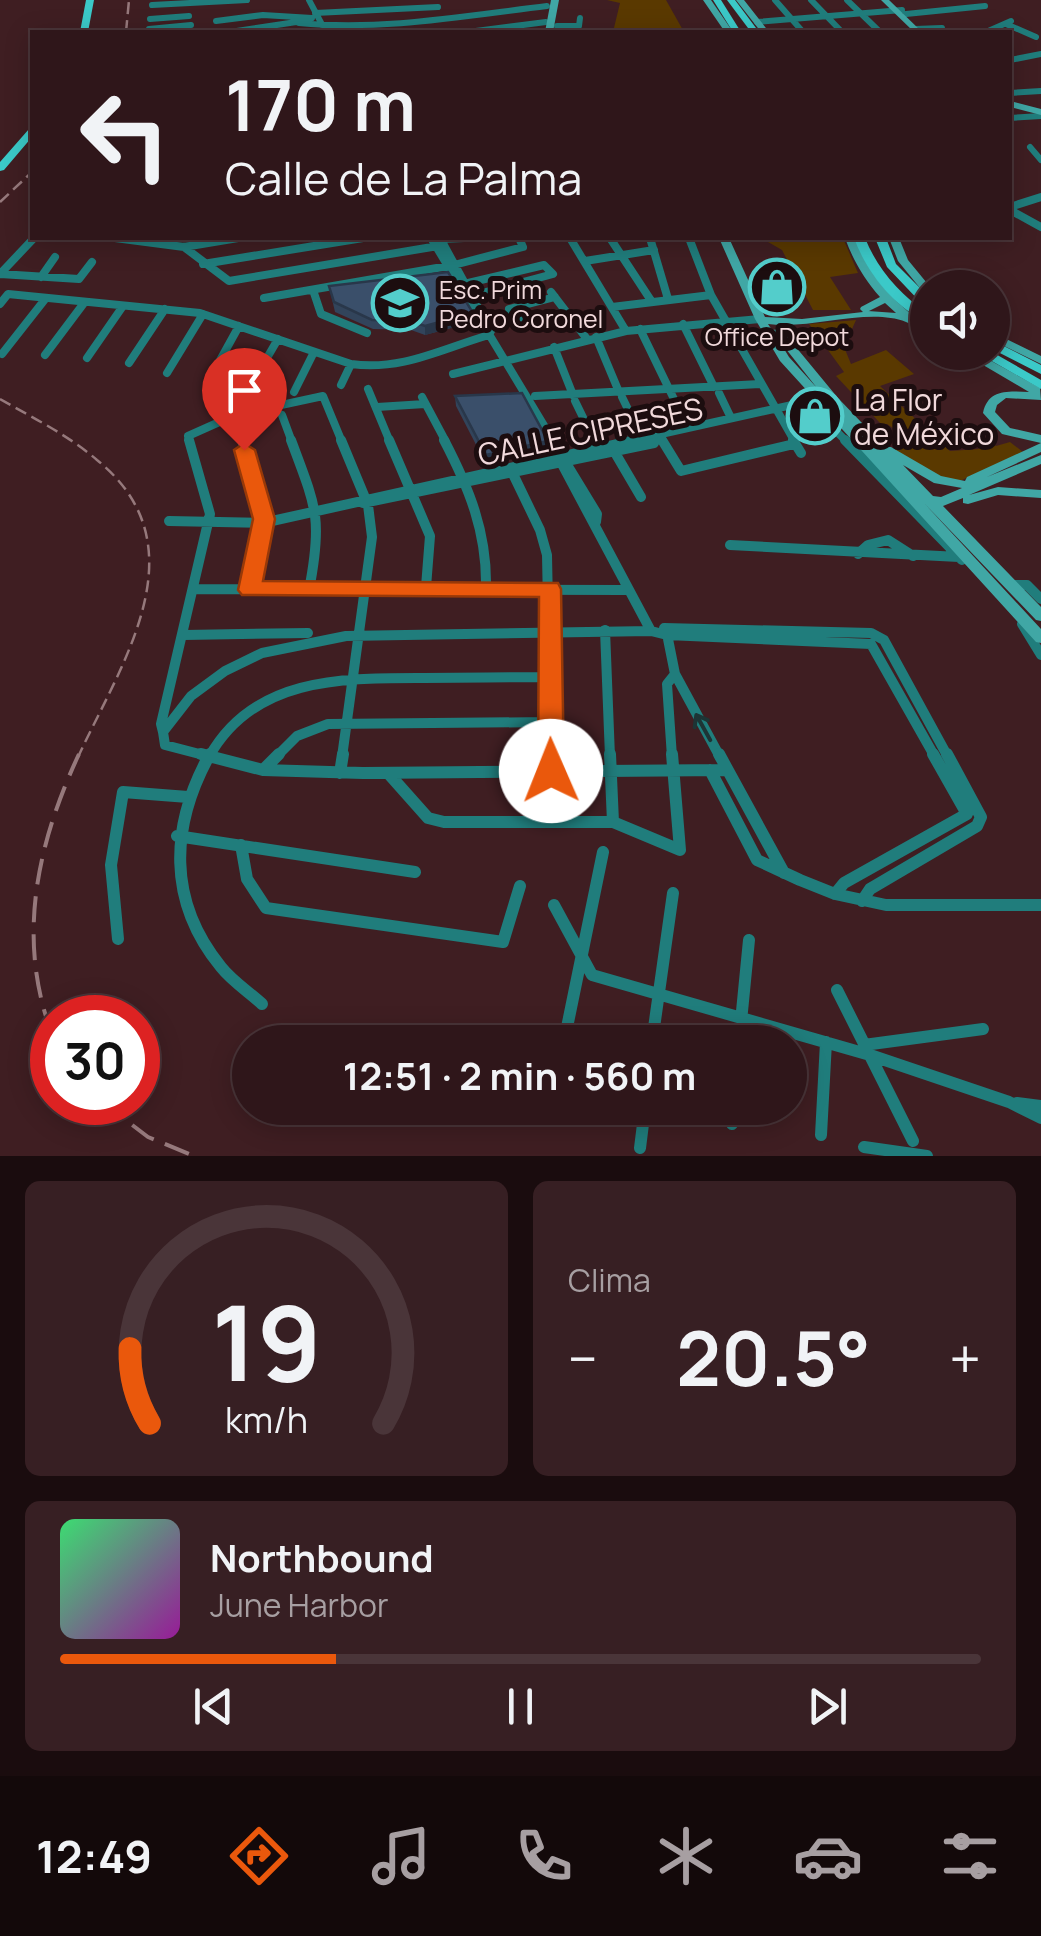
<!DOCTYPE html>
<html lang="es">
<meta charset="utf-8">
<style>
body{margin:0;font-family:Manrope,sans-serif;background:#371f23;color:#f1f3f6;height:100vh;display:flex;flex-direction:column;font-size:38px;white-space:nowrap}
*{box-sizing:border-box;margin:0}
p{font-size:32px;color:#a79fa2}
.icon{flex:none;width:55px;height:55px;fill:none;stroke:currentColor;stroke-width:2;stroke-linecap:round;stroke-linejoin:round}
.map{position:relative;height:1156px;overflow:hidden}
.drawer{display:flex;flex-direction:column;gap:25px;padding:25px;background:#1a0c0e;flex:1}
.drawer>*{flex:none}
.guide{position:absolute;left:30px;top:30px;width:982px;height:210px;border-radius:0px;box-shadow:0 5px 25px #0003,0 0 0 2px #4a3539;background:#2f161a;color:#f1f3f6;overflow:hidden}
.buttons{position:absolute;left:910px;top:270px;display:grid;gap:20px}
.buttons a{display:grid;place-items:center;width:100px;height:100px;border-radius:50%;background:#2f161a;box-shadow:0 5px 25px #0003,0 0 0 2px #4a3539;font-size:50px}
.speed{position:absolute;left:30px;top:995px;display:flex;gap:20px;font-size:50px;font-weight:700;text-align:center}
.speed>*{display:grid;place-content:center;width:130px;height:130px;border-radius:50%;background:#2f161a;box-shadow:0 5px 25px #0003,0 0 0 2px #4a3539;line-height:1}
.speed .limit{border:15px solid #d22;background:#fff;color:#111}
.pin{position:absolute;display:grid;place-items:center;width:85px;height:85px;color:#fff;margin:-102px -42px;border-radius:50% 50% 50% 0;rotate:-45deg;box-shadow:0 0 10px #0007}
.pin .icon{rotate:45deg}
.me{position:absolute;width:110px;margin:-55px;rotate:359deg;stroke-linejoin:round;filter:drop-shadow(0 0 8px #0008)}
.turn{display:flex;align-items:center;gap:35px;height:210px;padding:0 30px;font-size:45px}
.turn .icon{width:130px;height:130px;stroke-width:2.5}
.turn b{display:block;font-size:70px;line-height:85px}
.big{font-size:75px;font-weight:700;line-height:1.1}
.drawer .widget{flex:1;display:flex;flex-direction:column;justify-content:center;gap:15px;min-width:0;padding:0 35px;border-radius:15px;background:#371f23}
.drawer .dial{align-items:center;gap:0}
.dial svg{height:260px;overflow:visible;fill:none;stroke:#4a3539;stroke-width:7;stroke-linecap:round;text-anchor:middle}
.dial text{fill:#f1f3f6;stroke:none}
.song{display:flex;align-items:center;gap:30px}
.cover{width:120px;height:120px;border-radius:15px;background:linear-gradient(135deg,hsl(140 70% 55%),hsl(300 70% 35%))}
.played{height:10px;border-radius:5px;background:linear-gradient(90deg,#ea580c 30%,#4a3539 30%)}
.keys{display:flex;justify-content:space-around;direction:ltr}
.heat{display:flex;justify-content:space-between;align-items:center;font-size:55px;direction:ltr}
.drawer .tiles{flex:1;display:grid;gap:25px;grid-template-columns:1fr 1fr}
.widget:last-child{grid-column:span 2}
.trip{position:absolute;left:232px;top:1025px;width:575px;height:100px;border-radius:50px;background:#2f161a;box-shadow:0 5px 25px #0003,0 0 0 2px #4a3539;font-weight:700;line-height:100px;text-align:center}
.dock{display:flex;height:160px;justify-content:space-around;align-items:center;background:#13090a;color:#a79fa2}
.dock .icon{width:70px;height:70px}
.dock .on{color:#ea580c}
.dock b{font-size:45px;color:#f1f3f6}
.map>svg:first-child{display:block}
.green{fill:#5a3900}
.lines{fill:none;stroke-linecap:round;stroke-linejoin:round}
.street-far3{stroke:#207d7c;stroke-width:6}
.street-far2{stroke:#207d7c;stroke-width:8}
.street-far1{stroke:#207d7c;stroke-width:10}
.street{stroke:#207d7c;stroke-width:12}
.secondary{fill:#40a7a5;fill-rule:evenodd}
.primary{fill:#3bc9c8;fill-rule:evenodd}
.rail-far1{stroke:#96797c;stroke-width:2.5;stroke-dasharray:12 6;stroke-linecap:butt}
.rail{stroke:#96797c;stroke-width:4;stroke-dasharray:26 12;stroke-linecap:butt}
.wall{fill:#32445b}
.shaded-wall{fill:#29374a}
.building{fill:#3a4f6a;stroke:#29374a;stroke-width:2.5}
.oneway{stroke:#1d3435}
.route{fill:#ea580c;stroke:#983908;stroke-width:2.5}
.labels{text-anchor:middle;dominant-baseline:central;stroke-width:10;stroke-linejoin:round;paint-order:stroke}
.far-poi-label{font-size:25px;fill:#f1d9db;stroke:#1c0d0f;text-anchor:start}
.poi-label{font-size:30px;fill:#f1d9db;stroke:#1c0d0f;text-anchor:start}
.street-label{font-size:30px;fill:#f1d9db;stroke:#1c0d0f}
</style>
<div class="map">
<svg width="1041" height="1156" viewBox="0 0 1041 1156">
<rect width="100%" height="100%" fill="#3f1e22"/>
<path class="green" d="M607,0h59l18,32h-71l7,-29z
M761,238h82l15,35 -28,4 21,33h-38l-31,-60z
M856,320l-12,27 7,17 35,-14 28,24 -34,12 70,65 28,-2 10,-9 8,6 14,-4 13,10 -63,29 -11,1 -52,-30 -2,-3 12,-3v-8l-20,-14h-6l-45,-48 8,-4 -35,-48z"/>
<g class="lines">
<path class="street-far3" d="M309,0l17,32
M775,0l28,32
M811,0l31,32
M847,0l33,32
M152,5l95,-5
M315,13l123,-6
M906,14l79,-8
M150,19l39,-3
M216,21l47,-6 49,3
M757,22l145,-12
M299,23c83,8 165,-7 248,-17
M1006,24l30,13
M557,26h22l1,-8
M149,29l42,-4
M915,29l27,-1
M230,32l73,-11
M468,32l78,-10
M986,32l25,-11
M1010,60l31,-6
M1010,93l31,-2
M1010,118l31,-2
M1030,147l11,13"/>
<path class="street-far2" d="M1010,207l31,-10
M1010,210l31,17
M115,238l69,9 54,-9
M431,238l123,204
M440,238l51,93 -2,4
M570,238l56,93
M610,238l42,64
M650,238l18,61
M689,238l22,57 84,147
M441,239l23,-1
M184,247l45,34 215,-36
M585,261l69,-11
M203,264l160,-26
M0,274l79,5 13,-17
M0,274l34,-36
M41,277l14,-20
M464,284l80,-19 9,9 -82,22
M313,290l8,24 46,19
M551,292l36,47
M555,297l-46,12 14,13 43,-10
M264,298l190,-33 69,-18 -4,-9
M0,304l8,-10 192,19 151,51c51,7 90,-15 138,-29
M612,307l99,-12
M683,324l31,63
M640,329l48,99
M596,337l23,55
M554,347l19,48
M2,354l44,-56
M45,355l39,-52
M87,358l36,-52
M129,363l36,-54
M167,373l36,-59
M453,374l173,-43 134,-12
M208,382l31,-56
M341,385l10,-21
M250,387l28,-48
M368,389l22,53
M294,392l20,-40
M719,393l12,25
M535,396l225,-12
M422,397l24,45
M622,397l20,41
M575,401l20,41
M377,407l48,-3
M831,414l5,17 11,11
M235,415l8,27
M282,415l10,27
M659,435l4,7
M190,442l-2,-6 47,-21 88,-19 19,46
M625,442l203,-45"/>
<path class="street-far1" d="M242,440l22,79 -14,70
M291,440c25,67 32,78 18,150
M341,440l27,65 4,32 -30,220
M389,440l41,96 -4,51
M444,440c25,48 43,92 42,147
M552,440l45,74 -1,8
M594,440l6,13
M662,440l19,31 113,-27
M793,440l8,13
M845,440l117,120
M614,451l27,46
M566,462l-3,4 88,165
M513,474l27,56 7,25 4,202
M363,503l291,-60
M169,521l94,2 373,-83
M730,545l229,12
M858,554l10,-9 20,-5 25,16
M1012,585h15l14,14
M194,589l434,1
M1022,624l19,31
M664,628l207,5 13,7 64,117
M605,630l5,127
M667,634l8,40 45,83
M184,635l124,-2
M163,732l-2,-8 49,-210 -21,-74
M209,757c45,-81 135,-79 215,-79 42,0 83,-1 125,-1
M211,757l-46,-12 -2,-13 28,-36 34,-25 37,-18 84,-17 305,-5 16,4 204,9 64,113
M276,757l21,-21 31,-12 222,-2
M672,757l-5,-73 8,-10"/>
<path class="street" d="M201,754l62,16 100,3 363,-3
M210,754c-40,72 -43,147 11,213 11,14 28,25 41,37
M551,754l1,68
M610,754l3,68
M719,754l65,119
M263,770l16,-16
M710,770l47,90 43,20 35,14 51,11h155
M340,773l3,-19
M388,773l40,45 16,4h169l67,28 -8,-96
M177,836l238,36
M241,845l6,34 19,29 237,34 17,-56
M835,894l9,-11 123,-69 -34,-60
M862,901l8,-12 107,-63 4,-9 -34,-63
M554,905l38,70 278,80 139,47 32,16
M118,939l-7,-74 12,-73 65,5
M837,990l76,151
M564,1042l39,-190
M652,1042l21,-149
M739,1042l10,-102
M864,1045l119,-16
M1017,1103l24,3
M732,1124l1,-16
M821,1135l5,-93
M864,1147l63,9
M640,1148l5,-40"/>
<path class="secondary" d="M551,0h8l-6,32h-8z
M703,0h8l22,32h-8z
M736,0h8l25,32h-8z
M881,0h8l33,32h-8z
M1010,101l31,8v6l-31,-8z
M719,238h10l36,79 37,2 61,-7 -3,-3 1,-2 19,-10c-16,-18 -27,-37 -35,-59h10c15,38 38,65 73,88v8c-8,-3 -14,-9 -22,-12 -38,-15 -94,8 -138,2l4,6 9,-1 57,69 47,49h6l50,29 24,5 2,-4 74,-34v9l-54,25 54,-22v9l-72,31 29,-8 43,3v8l-43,-3 -30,9 -5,-1v-5l-20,8 98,101v14l-5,-1 -112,-117 117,126v14l-5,-1 -256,-281 -25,-42zM885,303l11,10 -28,-2h1zM778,339l39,49 -28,-31zM903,465l31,18 28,5 -21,9 -8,-1z
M889,238h10l9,22 23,28h-3v6l-4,-1 -26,-32z
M992,332l49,24v8l-49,-24z
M961,352h14l65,36 1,12 -35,-2 -9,7 -2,7 15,16 31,7v8l-39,-9 -19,-21c5,-24 25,-22 46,-21z"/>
<path class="primary" d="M86,0h8l-6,32h-8z
M713,0h8l20,32h-8z
M727,0h8l24,32h-8z
M32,128v9l-28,33 -4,1v-9l29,-33z
M854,238h11c13,32 34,55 63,76v9c-34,-16 -61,-50 -74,-85z
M875,238h11l10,26 32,32v10h-4l-37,-39z
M992,340l49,25v9l-49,-25z
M976,352h16l49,28v9z"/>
<path class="rail-far1" d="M126,32l3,-32
M0,202l32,-30
M0,399c33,19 68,36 97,61 106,86 25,202 -19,297"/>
<path class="rail" d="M52,1034c-36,-95 -15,-190 27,-280
M102,1102l46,35 46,19"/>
</g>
<path class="wall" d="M329,286l144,36 -48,13 -14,-5 -38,-1 -38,-17z
M455,396l93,45v10l-62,13 -30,-58z"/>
<path class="shaded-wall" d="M473,313v9l-48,13v-9z
M548,441v10l-62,13v-9z"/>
<path class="building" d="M448,272l25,41 -48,13 -15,-5 -38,-1 -38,-18 -5,-16z
M522,393l26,48 -62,14 -31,-59z"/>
<defs><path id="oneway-shaft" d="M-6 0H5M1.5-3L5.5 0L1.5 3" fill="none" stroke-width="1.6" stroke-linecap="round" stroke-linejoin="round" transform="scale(2.5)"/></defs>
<use class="oneway" href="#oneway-shaft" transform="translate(703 727) rotate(-119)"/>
<path class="route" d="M244,443l11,7 20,69 -12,62 295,2 3,6 3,182 -3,8 -10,3 -9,-3 -4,-8 1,-174 -297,-2 -4,-5 15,-71 -19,-69z"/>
<defs>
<g id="shop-ring" transform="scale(2.875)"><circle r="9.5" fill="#1c0d0f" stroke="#53cdcb" stroke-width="1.5"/><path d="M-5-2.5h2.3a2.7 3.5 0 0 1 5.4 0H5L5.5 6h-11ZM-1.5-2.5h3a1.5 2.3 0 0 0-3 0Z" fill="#53cdcb"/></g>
<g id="school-ring" transform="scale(2.875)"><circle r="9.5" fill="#1c0d0f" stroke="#53cdcb" stroke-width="1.5"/><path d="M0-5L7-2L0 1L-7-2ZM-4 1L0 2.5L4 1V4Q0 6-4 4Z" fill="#53cdcb"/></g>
</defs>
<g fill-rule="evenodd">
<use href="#shop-ring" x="777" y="287"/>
<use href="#school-ring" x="400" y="303"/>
<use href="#shop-ring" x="815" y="416"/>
</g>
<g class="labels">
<g class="far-poi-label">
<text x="439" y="289">Esc. Prim<tspan x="439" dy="29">Pedro Coronel</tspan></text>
<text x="777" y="336" text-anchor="middle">Office Depot</text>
</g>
<g class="poi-label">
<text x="854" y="399">La Flor<tspan x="854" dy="34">de México</tspan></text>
</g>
<g class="street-label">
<text transform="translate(590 431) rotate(-12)">CALLE CIPRESES</text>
</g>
</g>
</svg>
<div class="buttons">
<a><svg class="icon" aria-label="sound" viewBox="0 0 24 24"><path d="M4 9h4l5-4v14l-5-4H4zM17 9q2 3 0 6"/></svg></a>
</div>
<div class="speed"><div class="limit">30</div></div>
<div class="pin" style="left:244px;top:450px;background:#d93025"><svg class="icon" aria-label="arrive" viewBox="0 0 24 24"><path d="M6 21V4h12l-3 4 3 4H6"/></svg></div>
<svg class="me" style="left:551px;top:771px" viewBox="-20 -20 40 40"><circle r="19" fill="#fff"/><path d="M0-13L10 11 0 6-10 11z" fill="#ea580c"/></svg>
<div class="trip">12:51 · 2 min · 560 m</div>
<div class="guide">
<div class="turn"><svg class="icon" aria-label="left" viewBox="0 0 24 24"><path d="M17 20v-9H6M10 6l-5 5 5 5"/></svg><div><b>170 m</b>Calle de La Palma</div></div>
</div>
</div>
<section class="drawer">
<div class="tiles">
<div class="widget dial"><svg viewBox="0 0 100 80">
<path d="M14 69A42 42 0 1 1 86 69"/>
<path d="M14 69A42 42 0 0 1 8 46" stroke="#ea580c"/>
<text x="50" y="56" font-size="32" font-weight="700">19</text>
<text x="50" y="72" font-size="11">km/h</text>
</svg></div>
<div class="widget"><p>Clima</p>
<div class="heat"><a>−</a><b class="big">20.5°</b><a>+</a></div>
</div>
<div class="widget">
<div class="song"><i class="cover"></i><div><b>Northbound</b><p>June Harbor</p></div></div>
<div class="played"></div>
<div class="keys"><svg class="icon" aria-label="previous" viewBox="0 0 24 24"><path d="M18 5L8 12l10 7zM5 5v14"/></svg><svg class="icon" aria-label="pause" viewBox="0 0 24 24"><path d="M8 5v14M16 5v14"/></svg><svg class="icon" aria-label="next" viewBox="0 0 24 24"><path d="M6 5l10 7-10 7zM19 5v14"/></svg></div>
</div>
</div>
</section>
<nav class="dock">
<b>12:49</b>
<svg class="icon on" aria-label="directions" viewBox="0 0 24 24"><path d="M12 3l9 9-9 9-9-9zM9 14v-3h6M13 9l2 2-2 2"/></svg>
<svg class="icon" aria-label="music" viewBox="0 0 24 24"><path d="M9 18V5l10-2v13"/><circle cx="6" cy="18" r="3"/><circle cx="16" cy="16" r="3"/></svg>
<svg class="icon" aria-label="phone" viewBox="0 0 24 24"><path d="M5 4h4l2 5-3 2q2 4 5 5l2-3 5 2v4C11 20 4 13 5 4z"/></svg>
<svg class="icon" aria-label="climate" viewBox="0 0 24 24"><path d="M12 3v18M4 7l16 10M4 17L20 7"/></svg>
<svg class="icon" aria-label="car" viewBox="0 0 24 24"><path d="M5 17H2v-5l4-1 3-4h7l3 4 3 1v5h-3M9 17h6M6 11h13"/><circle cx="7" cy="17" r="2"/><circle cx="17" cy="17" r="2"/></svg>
<svg class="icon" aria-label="filters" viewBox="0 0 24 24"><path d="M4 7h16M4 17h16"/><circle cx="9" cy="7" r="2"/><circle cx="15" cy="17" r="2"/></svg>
</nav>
